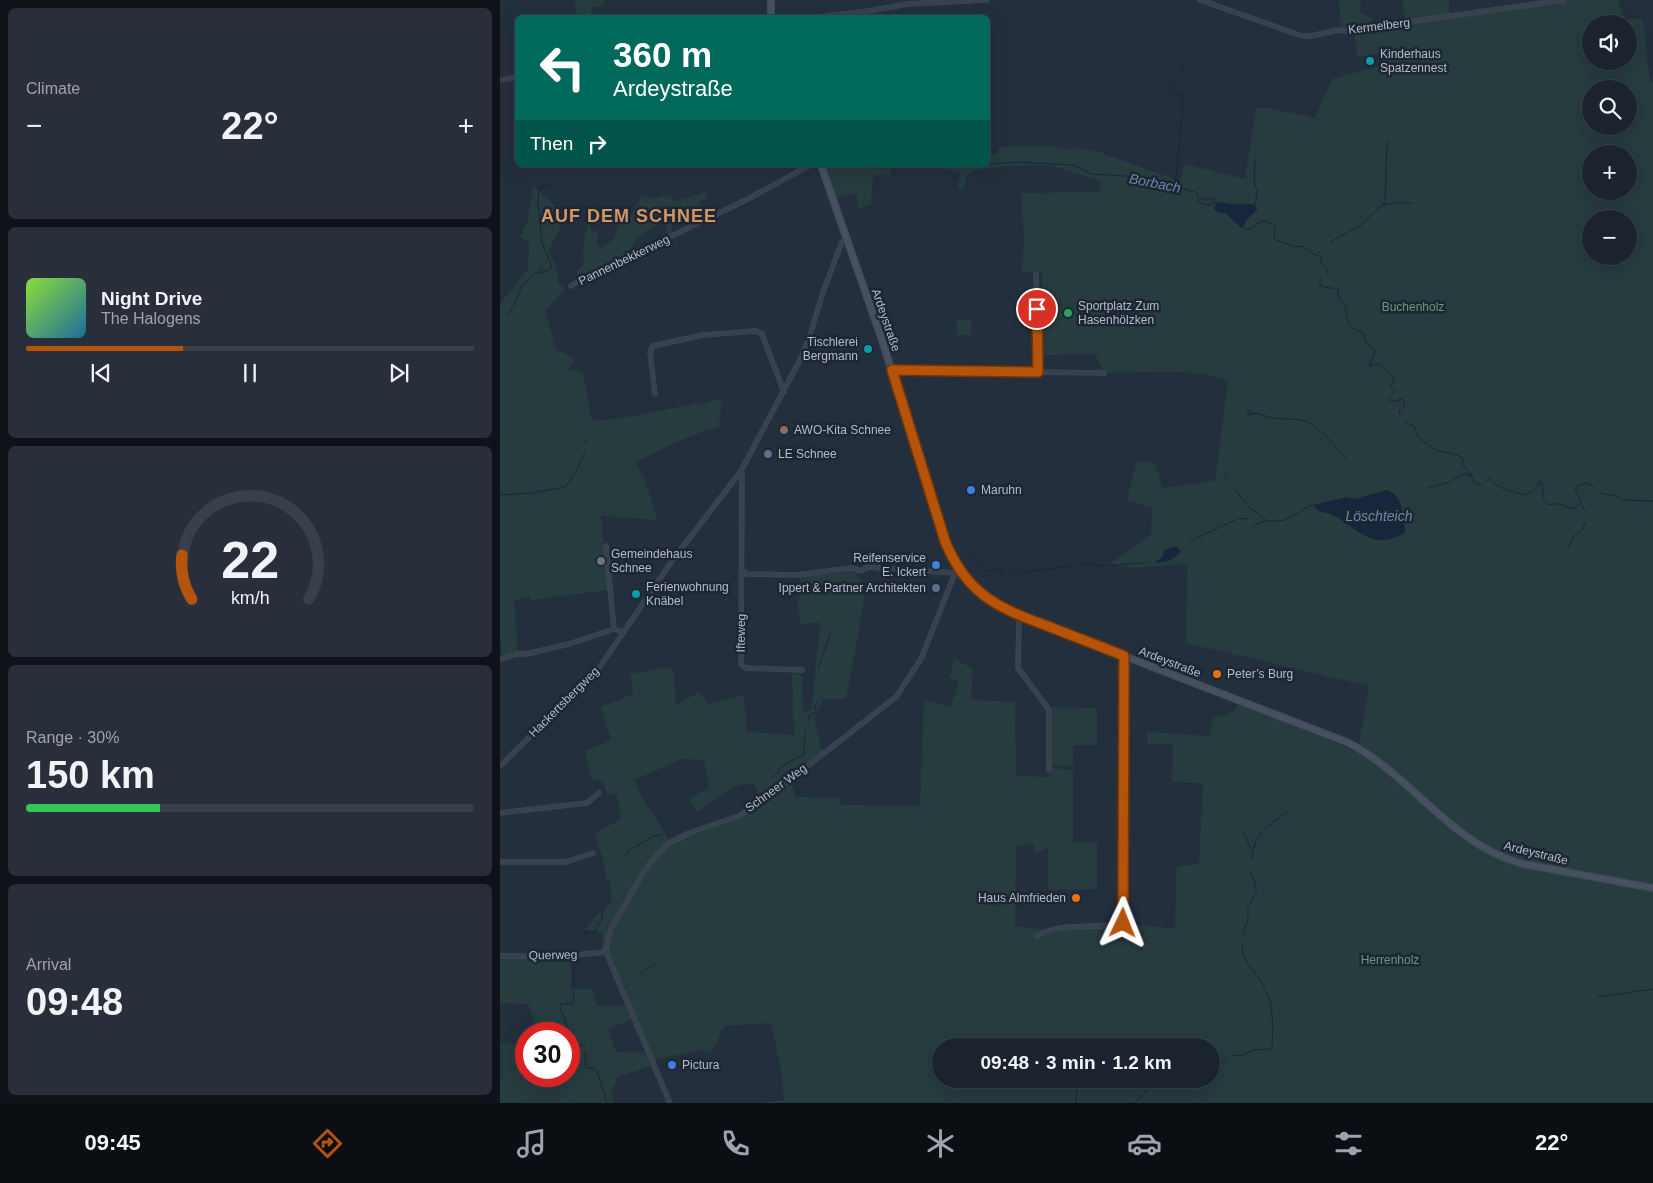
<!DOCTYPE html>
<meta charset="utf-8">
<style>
body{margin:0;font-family:Arial,sans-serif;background:#282f3a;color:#f1f3f6;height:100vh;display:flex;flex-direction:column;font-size:19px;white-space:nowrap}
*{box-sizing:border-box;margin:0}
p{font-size:16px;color:#a0a4aa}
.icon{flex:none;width:28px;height:28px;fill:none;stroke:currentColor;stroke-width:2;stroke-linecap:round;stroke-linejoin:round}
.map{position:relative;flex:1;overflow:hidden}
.side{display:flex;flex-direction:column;gap:8px;padding:8px;background:#0f1319;width:500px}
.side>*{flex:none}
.hud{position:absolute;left:15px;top:15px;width:475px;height:152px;border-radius:8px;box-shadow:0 5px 20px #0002,0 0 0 1px #39404a;background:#00695c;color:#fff;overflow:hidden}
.tools{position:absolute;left:1082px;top:15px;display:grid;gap:10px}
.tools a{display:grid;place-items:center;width:55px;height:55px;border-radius:50%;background:#1b232e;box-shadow:0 5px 20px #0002,0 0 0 1px #39404a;font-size:25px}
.speed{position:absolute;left:15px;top:1022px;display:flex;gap:10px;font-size:25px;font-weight:700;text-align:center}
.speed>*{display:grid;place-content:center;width:65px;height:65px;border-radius:50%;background:#1b232e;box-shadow:0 5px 20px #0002,0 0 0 1px #39404a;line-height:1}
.speed .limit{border:8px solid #d22;background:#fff;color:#111}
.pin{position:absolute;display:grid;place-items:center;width:42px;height:42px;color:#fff;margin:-21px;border:2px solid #fff;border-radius:50%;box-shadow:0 1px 5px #0007}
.me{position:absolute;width:55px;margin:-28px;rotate:2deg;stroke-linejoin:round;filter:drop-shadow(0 0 4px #0008)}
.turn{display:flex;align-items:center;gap:18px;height:105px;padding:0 15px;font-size:22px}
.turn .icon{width:65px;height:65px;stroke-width:2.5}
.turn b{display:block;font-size:35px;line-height:42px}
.then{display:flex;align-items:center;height:48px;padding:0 15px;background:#0003;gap:10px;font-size:19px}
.big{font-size:38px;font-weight:800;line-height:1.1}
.side .card{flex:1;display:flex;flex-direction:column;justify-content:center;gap:8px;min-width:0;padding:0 18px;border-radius:8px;background:#282f3a}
.side .dial{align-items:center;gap:0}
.dial svg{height:130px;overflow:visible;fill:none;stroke:#39404a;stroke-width:7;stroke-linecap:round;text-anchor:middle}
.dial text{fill:#f1f3f6;stroke:none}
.song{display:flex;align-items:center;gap:15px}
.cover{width:60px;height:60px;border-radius:8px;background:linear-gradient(135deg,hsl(90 70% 55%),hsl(200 70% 35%))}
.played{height:5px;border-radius:2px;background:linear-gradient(90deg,#b45309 35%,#39404a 35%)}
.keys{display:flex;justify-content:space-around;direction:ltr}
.heat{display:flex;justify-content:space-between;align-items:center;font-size:28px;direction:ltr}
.charge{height:8px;border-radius:4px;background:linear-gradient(90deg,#34c759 30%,#39404a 0)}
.trip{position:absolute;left:432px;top:1038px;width:288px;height:50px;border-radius:25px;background:#1b232e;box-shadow:0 5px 20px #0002,0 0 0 1px #39404a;font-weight:800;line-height:50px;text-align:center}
.tab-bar{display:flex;height:80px;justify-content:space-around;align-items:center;background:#0b0e12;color:#a0a4aa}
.tab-bar .icon{width:35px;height:35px}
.tab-bar .current{color:#b45309}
.tab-bar b{font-size:22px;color:#f1f3f6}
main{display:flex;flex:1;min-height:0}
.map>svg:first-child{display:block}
.green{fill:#263c3f;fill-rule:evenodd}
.water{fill:#17263c}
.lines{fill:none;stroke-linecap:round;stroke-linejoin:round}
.stream{stroke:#17263c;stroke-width:1}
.street-casing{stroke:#414a57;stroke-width:5.5}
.secondary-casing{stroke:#414a57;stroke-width:8}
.street{stroke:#38414e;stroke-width:4.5}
.secondary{stroke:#465061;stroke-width:6}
.route-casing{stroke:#753606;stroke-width:12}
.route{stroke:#b45309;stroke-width:9}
.culture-dot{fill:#0f9aa8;stroke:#1d2633;stroke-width:2}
.leisure-dot{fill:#2e9e5b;stroke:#1d2633;stroke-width:2}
.education-dot{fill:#8d6e63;stroke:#1d2633;stroke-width:2}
.service-dot{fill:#5c6f8a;stroke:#1d2633;stroke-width:2}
.shop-dot{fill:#3f7fe0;stroke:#1d2633;stroke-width:2}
.worship-dot{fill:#6b7280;stroke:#1d2633;stroke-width:2}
.food-dot{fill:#e8710a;stroke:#1d2633;stroke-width:2}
.labels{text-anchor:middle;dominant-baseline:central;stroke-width:5;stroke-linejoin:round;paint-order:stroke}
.street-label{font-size:12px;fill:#b4bcc9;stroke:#1d2633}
.poi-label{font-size:12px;fill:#b4bcc9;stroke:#1d2633;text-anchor:start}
.park-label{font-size:12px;fill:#6b9a76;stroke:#1d2633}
.water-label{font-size:14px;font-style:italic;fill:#6d86a8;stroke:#1d2633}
.district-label{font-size:18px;font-weight:bold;letter-spacing:1px;fill:#d59563;stroke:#1d2633}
</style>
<main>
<section class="side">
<div class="card"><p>Climate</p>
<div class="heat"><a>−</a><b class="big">22°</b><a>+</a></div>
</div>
<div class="card">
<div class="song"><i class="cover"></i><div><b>Night Drive</b><p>The Halogens</p></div></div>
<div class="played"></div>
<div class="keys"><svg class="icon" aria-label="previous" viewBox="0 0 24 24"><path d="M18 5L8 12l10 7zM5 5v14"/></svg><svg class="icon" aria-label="pause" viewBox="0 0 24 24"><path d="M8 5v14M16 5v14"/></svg><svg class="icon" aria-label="next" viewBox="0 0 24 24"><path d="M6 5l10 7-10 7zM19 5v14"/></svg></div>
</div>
<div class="card dial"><svg viewBox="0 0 100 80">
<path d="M14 69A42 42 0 1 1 86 69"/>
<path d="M14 69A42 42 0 0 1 8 42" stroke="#b45309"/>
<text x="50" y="56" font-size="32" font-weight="700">22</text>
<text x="50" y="72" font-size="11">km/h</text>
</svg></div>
<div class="card"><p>Range · 30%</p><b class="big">150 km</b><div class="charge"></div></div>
<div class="card"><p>Arrival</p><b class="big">09:48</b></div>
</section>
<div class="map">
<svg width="1153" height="1103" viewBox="0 0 1153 1103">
<rect width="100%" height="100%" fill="#242f3e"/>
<path class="green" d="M74,0h30l1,5 -14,3 1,9h-14z
M839,0h22l-1,12 11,6 3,7 -33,4z
M902,0h47v15l-43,6z
M1074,0h44l7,19h18l7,63h3v1021h-889l20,-3 -3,-31 -10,-46 -46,3 -15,28 -10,-4 -47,10 -29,-70 17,-16 14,-9 3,-4 -18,12 -12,13 -6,3 -16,-38 -5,-3 2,-6 -1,-9 -17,-4 25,-28 -6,-39 -10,-28 27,-15 -4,-26 -9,2 -6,-15 -11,-1 -6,-28 26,-11 -10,-33 32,-13 -3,-20 32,-6 11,1 3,36 23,-13 9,12 36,-9 3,37 47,3 -2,-62 10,3 1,36 9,-2 8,-88 -20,2 -2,-19 2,-28 49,-5 9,3 8,15 -20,109h-23l-9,19 8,34 -62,45 -6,-14 -21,3 -35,26 -10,-12 21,-12 -5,-28 -22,-1 -48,21c9,24 26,41 36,63l70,-25 50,-37 6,16 44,1v7l80,1 4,-106 27,7 8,-26 -10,-4 6,-18 18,10 -2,31 44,2 1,74 35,1v-9l22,2v73h24v46l-49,1v-42l-12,5h-2v-9l-18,2 -1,80 32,4 76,-7 54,6 -2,-1 1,-61 23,-3 4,-81 -31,-1 1,-38h-26v-12l62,4 5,-19 12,-1 8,-5v-2l5,-5 119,48 11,-66 -183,-43 1,-79 -54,4 -23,-4 41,-29 1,-27 -25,-8 10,-39 18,2 7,25 53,-7 13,-100c-30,-14 -90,-8 -124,-8l-9,-19 -52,1 -1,-83h-20l2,-35 -3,-44 78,-1 2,-11 -52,-16 -43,1 -35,5 -4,4 -3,14 -3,1 -4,-3 4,-12 -2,-3 -14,-3 4,-4h39v-11h9l2,-7 57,-1 14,4 7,-2 22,4 81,29 4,-17 61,15 11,-71h12l47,10 17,-39 49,-13 -1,-13 -23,4 -3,-26zM1091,24h38v37h-38zM1091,89h38v37h-38zM1091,154h38v37h-38zM731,204h21l4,6 -9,9 -5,8 -17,-14h-6l-2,-3zM1091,219h38v37h-38zM887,490l6,48 -18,2 -16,-7 -27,-19 -9,-1 -8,-5 32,-11 8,2zM441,1046h270v33h-270z
M324,165h67l-1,10h-17l-2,29 -13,5 -1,-16 -21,6z
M33,185l23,22 4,22 -12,22 9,17 1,15 7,6 -20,22 11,38 19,10 -8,12 6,-1 10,4 9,47 30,-3 100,-19 -3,28 -29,9 -55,26 10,17 12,41 -56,-4 7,74 -77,10 -1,-4 -16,5 4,50 -16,4 -2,-17v-334l28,-35 1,-27 -9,-5 8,-17z
M206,192v6l-6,3v17l-3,1 -2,-12 -23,7v20l-5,2 -3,-15 -28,17 -7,17 -52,24v-9l7,-6c-3,-14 1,-28 5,-42l3,10 6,-2 -1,13 4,5 13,-9 5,-18 12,-5 11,-21 11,3 18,-3 2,7z
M457,320h14v15h-14z
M552,707l45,1v37h-24v21l-22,-1z
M71,957v32h21l5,17h28l6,14 -23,9 8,23 30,1 5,13 -32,10 -8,17 3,10h-114v-60l26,2v31h43v-42h-29l-12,-30 -28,-1v-45z"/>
<path class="water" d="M721,202l17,3 14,-1 5,3v3l-10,9 -5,9 -17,-15h-6l-5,-4 3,-6z
M887,490c16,5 17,28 18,43 -35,18 -44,-3 -72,-18 -7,-4 -15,-2 -20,-10l34,-8 8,2z
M676,547l5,4c-6,9 -15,11 -24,12l-1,-2 6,-3 3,-8z"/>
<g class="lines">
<path class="stream" d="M679,61l4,6v4
M675,82l-9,9 16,5v18l-7,72
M488,164l30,-2 53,3 7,2 13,7 34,2 20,3 6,3 23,4 24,7v9l10,3 8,-3 1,1 -3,6 3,2
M469,165h10
M700,198l6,2 9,-2 2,4
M755,205l2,-14 -3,-11 1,-20
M883,205l11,-2h18
M167,211l2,-6
M733,220l13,10c8,-1 8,-6 15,-8 4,-2 8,1 13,2l1,4 -1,11 2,1 20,7 7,-1 11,9 6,1 1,6 6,6v5
M830,242l30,-16 25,-24 2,-61
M817,254l5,-5
M39,272l3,-6
M822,277l-2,3v5l4,2 14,2c-1,8 3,12 8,18 0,14 2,21 17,26l3,10 10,7 -7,16 10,-2 16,15 -5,7 5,4v2l-5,5v4h5l6,-2 4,2 -2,7 -4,3 1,5
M7,316l7,-10 8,-21 12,-11 13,-3 5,-4 -10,-24 -4,-39 1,-16 10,-2
M747,410l6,3
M746,415c13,-3 15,0 27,3 9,2 19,0 28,2 19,5 33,25 45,39
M904,421l11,6 2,9c6,6 15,12 23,15 8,3 17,1 23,8l-1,5 9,11
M84,442h4
M725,474l2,7
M985,482l4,-4c8,11 24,14 37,17l7,-4 7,-10c4,6 2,14 4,20 3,6 11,2 15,3 9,3 15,8 22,-2l-6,-14c7,-5 12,-6 19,-1
M927,488l23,-6 13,-8 8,1 3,8 7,2
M735,490l14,17 17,13
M1100,493l15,3 8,4 30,1
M0,495l31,-2 34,-6 10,-14 10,-21
M1081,504l4,8
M753,527c12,-10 18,-4 31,-7 11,-3 18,-12 29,-15
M689,542l50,-24 8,1
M1068,548l6,-12 9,-7 2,-6
M472,556l13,15 19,-2
M662,559l3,-9 11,-3h2
M580,565l9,-1 9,2 47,-3
M511,571l9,-1 2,2 52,-6
M318,669l13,-37
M309,720l1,-5 6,-3 -1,-6 2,-3
M272,777l7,-4v-5l25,-14 1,-23
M743,832l8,17
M126,856l1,-4 26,-16 9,-1
M752,859c0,-25 18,-35 36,-47
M743,934l5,-16v-11l8,-15v-7l-5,-13
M84,941v-8l11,-1c1,-4 5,-9 6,-12 3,-9 -2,-9 8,-16l2,-8 -3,-12 2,-2
M74,986v-20l5,-5
M74,992l-1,12h-12l-1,3 13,35 3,3 8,1
M1097,995l9,1 47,-7
M85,1052l1,16h7l4,4 10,31
M733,1056l9,-1 12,-5 16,-1 2,-2c1,-19 2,-41 -7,-59 -9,-17 -23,-24 -23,-45
M711,1061h15
M576,1103l1,-15
M634,1103l14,-13 8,-11"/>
<g class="street-casing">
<path id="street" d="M700,0l102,36h9l27,-6 7,1 219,-31
M312,18l56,-7 39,-7 80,-4
M0,80l18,-3
M536,274l2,98
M71,286l8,-5 169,-82 62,-34
M391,370l213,3
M155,394l-5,-42 3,-6 50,-11 53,-4 6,3 22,58
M241,471l1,3 -1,190 5,4 56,2
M106,546l8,83
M242,570l5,4 50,1 54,-7 10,3 7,-4 87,6
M521,616l-2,6 -1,46 31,42v60
M1,659l15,-5h10l43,-10 45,-15 8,3
M0,766l97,-95 75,-110 69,-90 60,-113 10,-26 12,-40 19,-50 5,-2
M0,813l87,-10 12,-10
M0,862h66l27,-9
M537,936c25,-15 58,-6 86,-13l1,-267
M0,956h64l42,-4
M170,1103l-64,-151 1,-10 5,-15 31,-54 7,-10 19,-20 20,-10 50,-17 53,-38 104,-81 25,-38 34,-86 4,-3"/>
</g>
<g class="secondary-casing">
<path id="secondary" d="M271,0v18
M321,165l61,175 63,201c15,38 38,59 76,75l328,127c64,34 101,101 174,121l130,24"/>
</g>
<use href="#street" class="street"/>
<use href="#secondary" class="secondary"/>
</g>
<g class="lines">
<g class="route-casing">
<path id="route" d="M537,309l1,63 -146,-2 53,171c22,54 53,67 105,86 25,10 50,19 74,29l-1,267"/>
</g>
<use href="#route" class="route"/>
</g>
<g class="culture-dot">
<circle cx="870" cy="61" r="5"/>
<circle cx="368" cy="349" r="5"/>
<circle cx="136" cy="594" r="5"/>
</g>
<circle class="leisure-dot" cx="568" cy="313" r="5"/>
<circle class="education-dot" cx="284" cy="430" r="5"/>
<g class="service-dot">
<circle cx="268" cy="454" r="5"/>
<circle cx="436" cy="588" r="5"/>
</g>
<g class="shop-dot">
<circle cx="471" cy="490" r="5"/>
<circle cx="436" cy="565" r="5"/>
<circle cx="172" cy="1065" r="5"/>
</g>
<circle class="worship-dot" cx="101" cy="561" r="5"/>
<g class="food-dot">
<circle cx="717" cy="674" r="5"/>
<circle cx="576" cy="898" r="5"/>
</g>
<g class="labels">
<g class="street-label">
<text transform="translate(879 26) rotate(-7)">Kermelberg</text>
<text transform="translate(124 260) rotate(-26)">Pannenbekkerweg</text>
<text transform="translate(386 320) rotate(71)">Ardeystraße</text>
<text transform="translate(241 633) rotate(-89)">Ifteweg</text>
<text transform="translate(670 662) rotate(21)">Ardeystraße</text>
<text transform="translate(64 702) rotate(-45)">Hackertsbergweg</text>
<text transform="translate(276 788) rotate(-36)">Schneer Weg</text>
<text transform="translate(1036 853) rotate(14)">Ardeystraße</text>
<text transform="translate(53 955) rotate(-1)">Querweg</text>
</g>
<g class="poi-label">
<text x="880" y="54">Kinderhaus<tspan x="880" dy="14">Spatzennest</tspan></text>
<text x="578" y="306">Sportplatz Zum<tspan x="578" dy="14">Hasenhölzken</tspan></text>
<text x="358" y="342" text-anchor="end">Tischlerei<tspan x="358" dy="14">Bergmann</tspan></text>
<text x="294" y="430">AWO-Kita Schnee</text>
<text x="278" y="454">LE Schnee</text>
<text x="481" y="490">Maruhn</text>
<text x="111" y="554">Gemeindehaus<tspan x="111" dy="14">Schnee</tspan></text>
<text x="426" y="558" text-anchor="end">Reifenservice<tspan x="426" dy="14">E. Ickert</tspan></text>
<text x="146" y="587">Ferienwohnung<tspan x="146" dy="14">Knäbel</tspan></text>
<text x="426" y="588" text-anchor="end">Ippert &amp; Partner Architekten</text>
<text x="727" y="674">Peter’s Burg</text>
<text x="566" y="898" text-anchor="end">Haus Almfrieden</text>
<text x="182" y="1065">Pictura</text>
</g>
<g class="park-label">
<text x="913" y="307">Buchenholz</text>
<text x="890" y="960">Herrenholz</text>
</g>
<g class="water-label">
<text transform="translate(655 183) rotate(11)">Borbach</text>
<text x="879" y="516">Löschteich</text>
</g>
<g class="district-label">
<text x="129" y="216">AUF DEM SCHNEE</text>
</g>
</g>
</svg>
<div class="tools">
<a><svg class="icon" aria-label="sound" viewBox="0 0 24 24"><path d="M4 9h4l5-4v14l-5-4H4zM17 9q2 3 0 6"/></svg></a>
<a><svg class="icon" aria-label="search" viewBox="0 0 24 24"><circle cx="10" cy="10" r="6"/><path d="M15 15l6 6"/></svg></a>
<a>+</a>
<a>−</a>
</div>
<div class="speed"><div class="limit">30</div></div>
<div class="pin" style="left:537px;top:309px;background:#d93025"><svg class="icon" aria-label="arrive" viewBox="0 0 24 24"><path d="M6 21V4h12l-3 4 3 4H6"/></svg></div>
<svg class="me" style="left:623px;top:923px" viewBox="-20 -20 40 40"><path d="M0-17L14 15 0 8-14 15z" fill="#b45309" stroke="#fff" stroke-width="4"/></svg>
<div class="trip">09:48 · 3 min · 1.2 km</div>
<div class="hud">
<div class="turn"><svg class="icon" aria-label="left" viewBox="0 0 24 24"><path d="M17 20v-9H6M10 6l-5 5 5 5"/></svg><div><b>360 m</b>Ardeystraße</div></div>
<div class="then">Then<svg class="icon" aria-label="right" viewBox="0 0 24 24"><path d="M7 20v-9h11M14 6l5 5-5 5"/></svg></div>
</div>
</div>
</main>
<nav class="tab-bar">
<b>09:45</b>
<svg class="icon current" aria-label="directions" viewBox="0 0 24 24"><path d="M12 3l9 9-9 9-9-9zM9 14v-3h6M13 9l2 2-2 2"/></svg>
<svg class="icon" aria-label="music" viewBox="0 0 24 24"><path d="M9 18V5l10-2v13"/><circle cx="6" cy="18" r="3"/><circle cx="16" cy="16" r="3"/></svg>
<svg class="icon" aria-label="phone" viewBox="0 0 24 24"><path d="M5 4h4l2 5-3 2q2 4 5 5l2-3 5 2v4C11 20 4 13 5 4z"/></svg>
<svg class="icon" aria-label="climate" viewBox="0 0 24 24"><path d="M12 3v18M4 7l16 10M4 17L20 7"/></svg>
<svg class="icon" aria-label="car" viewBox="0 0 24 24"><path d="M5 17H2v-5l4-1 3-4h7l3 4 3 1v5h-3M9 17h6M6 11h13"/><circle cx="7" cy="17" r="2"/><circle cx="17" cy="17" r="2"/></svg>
<svg class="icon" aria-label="filters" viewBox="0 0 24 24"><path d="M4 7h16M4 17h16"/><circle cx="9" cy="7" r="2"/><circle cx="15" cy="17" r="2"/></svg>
<b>22°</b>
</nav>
